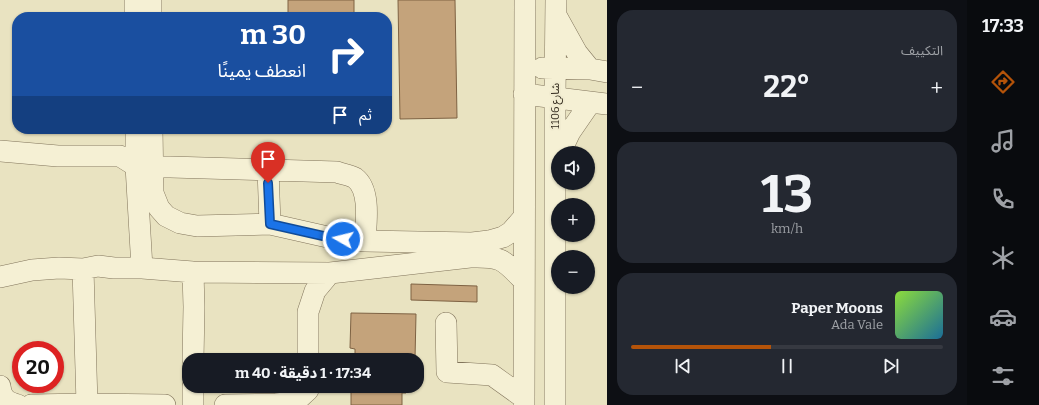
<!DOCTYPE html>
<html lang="ar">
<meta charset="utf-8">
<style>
body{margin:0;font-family:Bitter,"Noto Sans Arabic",serif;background:#242831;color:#f1f3f6;direction:rtl;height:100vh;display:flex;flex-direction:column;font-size:15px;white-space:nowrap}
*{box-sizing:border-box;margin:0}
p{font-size:13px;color:#9ea1a6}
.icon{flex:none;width:22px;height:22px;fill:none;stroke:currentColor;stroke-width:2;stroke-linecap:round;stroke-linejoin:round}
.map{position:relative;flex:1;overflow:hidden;direction:ltr}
.panel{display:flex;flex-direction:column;gap:10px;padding:10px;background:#0d0f14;width:360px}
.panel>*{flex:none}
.hud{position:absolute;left:12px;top:12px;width:380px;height:122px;border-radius:16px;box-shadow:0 1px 3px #0004;direction:rtl;background:#1a4fa0;color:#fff;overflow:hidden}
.fabs{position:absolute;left:551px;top:146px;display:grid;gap:8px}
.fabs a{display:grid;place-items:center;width:44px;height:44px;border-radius:50%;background:#171b24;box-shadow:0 1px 3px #0004;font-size:20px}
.speed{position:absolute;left:12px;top:341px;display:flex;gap:8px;font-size:20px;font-weight:700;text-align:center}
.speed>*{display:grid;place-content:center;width:52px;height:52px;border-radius:50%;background:#171b24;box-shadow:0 1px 3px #0004;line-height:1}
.speed .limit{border:6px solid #d22;background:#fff;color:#111}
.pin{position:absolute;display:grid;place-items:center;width:34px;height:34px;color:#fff;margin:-41px -17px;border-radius:50% 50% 50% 0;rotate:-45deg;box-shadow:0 0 4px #0007}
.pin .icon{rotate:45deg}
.me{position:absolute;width:44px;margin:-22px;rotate:278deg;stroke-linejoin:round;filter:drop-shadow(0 0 3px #0008)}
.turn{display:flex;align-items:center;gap:14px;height:84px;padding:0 20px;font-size:18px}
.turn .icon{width:52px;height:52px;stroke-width:2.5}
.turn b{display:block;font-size:28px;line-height:34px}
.then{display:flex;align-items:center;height:38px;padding:0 20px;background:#0003;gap:8px;font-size:15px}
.big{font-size:30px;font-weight:700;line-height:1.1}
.panel .widget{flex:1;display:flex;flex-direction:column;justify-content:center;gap:6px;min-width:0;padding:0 14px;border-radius:16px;background:#242831}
.panel .dial{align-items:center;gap:0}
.dial b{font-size:52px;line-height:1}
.song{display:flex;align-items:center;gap:12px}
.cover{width:48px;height:48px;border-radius:6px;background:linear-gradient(135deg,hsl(90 70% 55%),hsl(200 70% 35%))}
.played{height:4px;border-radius:2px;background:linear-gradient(90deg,#b45309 45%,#363941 45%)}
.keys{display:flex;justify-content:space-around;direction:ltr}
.heat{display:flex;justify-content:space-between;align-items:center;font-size:22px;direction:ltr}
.trip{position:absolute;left:182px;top:353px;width:242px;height:40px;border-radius:16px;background:#171b24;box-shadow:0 1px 3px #0004;font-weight:700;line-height:40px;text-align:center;direction:rtl}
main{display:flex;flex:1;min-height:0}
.menu{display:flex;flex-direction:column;width:72px;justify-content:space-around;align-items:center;background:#090b0e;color:#9ea1a6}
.menu .icon{width:28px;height:28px}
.menu .on{color:#b45309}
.menu b{font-size:18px;color:#f1f3f6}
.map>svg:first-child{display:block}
.building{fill:#c4a37b;stroke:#7e6243}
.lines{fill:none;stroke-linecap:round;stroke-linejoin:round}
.minor-casing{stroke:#81745b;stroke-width:22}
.minor{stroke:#f5f0d4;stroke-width:21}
.route-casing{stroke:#114b97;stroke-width:10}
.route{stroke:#1a73e8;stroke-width:7}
.labels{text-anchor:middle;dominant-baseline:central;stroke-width:4;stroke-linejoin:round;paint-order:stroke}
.street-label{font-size:11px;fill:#322a1d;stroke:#f1ecd0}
</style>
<main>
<nav class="menu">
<b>17:33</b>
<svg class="icon on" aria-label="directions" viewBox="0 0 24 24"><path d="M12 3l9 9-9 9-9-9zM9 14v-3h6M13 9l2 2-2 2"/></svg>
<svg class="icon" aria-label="music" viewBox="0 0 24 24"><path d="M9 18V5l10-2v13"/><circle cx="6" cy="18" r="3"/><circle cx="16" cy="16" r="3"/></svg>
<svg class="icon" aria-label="phone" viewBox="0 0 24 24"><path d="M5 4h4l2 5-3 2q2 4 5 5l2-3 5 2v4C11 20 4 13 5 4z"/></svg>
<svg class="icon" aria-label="climate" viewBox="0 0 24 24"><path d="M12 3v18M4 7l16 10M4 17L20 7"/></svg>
<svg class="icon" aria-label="car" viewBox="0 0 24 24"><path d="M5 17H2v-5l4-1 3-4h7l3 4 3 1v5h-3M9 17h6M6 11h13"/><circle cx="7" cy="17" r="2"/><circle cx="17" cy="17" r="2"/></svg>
<svg class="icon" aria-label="filters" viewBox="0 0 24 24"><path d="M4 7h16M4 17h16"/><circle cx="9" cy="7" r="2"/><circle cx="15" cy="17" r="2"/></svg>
</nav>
<section class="panel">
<div class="widget"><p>التكييف</p>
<div class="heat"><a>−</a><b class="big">22°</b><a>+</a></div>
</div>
<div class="widget dial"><b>13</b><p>km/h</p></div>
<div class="widget">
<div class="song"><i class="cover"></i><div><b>Paper Moons</b><p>Ada Vale</p></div></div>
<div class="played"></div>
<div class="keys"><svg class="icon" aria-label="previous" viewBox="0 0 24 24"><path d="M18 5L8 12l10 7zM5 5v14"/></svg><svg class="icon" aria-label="pause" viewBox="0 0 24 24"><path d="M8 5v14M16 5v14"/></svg><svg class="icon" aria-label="next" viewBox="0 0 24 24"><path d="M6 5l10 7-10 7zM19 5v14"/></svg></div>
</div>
</section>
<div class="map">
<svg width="607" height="405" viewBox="0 0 607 405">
<rect width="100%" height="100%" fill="#e9e3c1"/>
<path class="building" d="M288,0h66v17h-66z
M398,0h57l2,118 -57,1z
M411,284l66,2v16l-66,-2z
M351,313l65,1 -1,45 -60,1v-11l-5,-1z
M351,386h55v7h-4v12h-51z"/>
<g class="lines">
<g class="minor-casing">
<path id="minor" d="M135,0v17
M151,17v-17
M557,17l20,36 13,16
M542,68l48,1 17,3
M524,94l83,10
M136,129v37l6,102 51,4 137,1 140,-16c31,-1 33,2 54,24
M152,129l1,64 6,15 7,8 14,7 17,3 73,-2 62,14 33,3 107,2 17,-2 14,-4 8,-5 13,-15
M0,151l58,5h62l16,10 201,6c5,2 13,3 18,6 16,12 11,45 10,63
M560,153l10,-21 20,-29
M268,169l2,55
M193,272l1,35 -1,53
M0,277l32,-7 27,-2 24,1
M446,323l1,49 45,3 32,23
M308,360v-48l7,-21 15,-18
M0,386c1,12 7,16 18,19
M87,404l-4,-135 15,-3 16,2h28
M31,405l56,-1 78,1
M193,405v-19
M225,405l51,-1 19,-2 13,-12v-4
M524,405l1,-405
M555,405v-308l1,-97"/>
</g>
<use href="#minor" class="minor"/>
</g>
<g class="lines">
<g class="route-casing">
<path id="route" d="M268,183l2,41 62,14 11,1"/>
</g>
<use href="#route" class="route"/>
</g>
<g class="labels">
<g class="street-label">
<text transform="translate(555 106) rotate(-90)">شارع 1106</text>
</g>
</g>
</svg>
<div class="fabs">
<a><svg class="icon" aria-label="sound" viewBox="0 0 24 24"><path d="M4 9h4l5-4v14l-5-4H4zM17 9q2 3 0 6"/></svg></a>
<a>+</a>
<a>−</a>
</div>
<div class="speed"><div class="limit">20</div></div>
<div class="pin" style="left:268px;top:183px;background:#d93025"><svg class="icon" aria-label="arrive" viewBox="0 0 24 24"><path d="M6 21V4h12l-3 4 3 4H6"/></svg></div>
<svg class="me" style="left:343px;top:239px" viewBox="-20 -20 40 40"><circle r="17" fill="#1a73e8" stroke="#fff" stroke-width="3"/><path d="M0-11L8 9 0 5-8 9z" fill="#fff"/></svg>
<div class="trip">17:34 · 1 دقيقة · 40 m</div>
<div class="hud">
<div class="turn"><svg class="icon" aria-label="right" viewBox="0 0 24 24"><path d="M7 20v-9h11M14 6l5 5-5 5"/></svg><div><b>30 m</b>انعطف يمينًا</div></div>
<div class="then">ثم<svg class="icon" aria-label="arrive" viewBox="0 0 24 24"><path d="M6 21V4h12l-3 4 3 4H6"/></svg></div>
</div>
</div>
</main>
